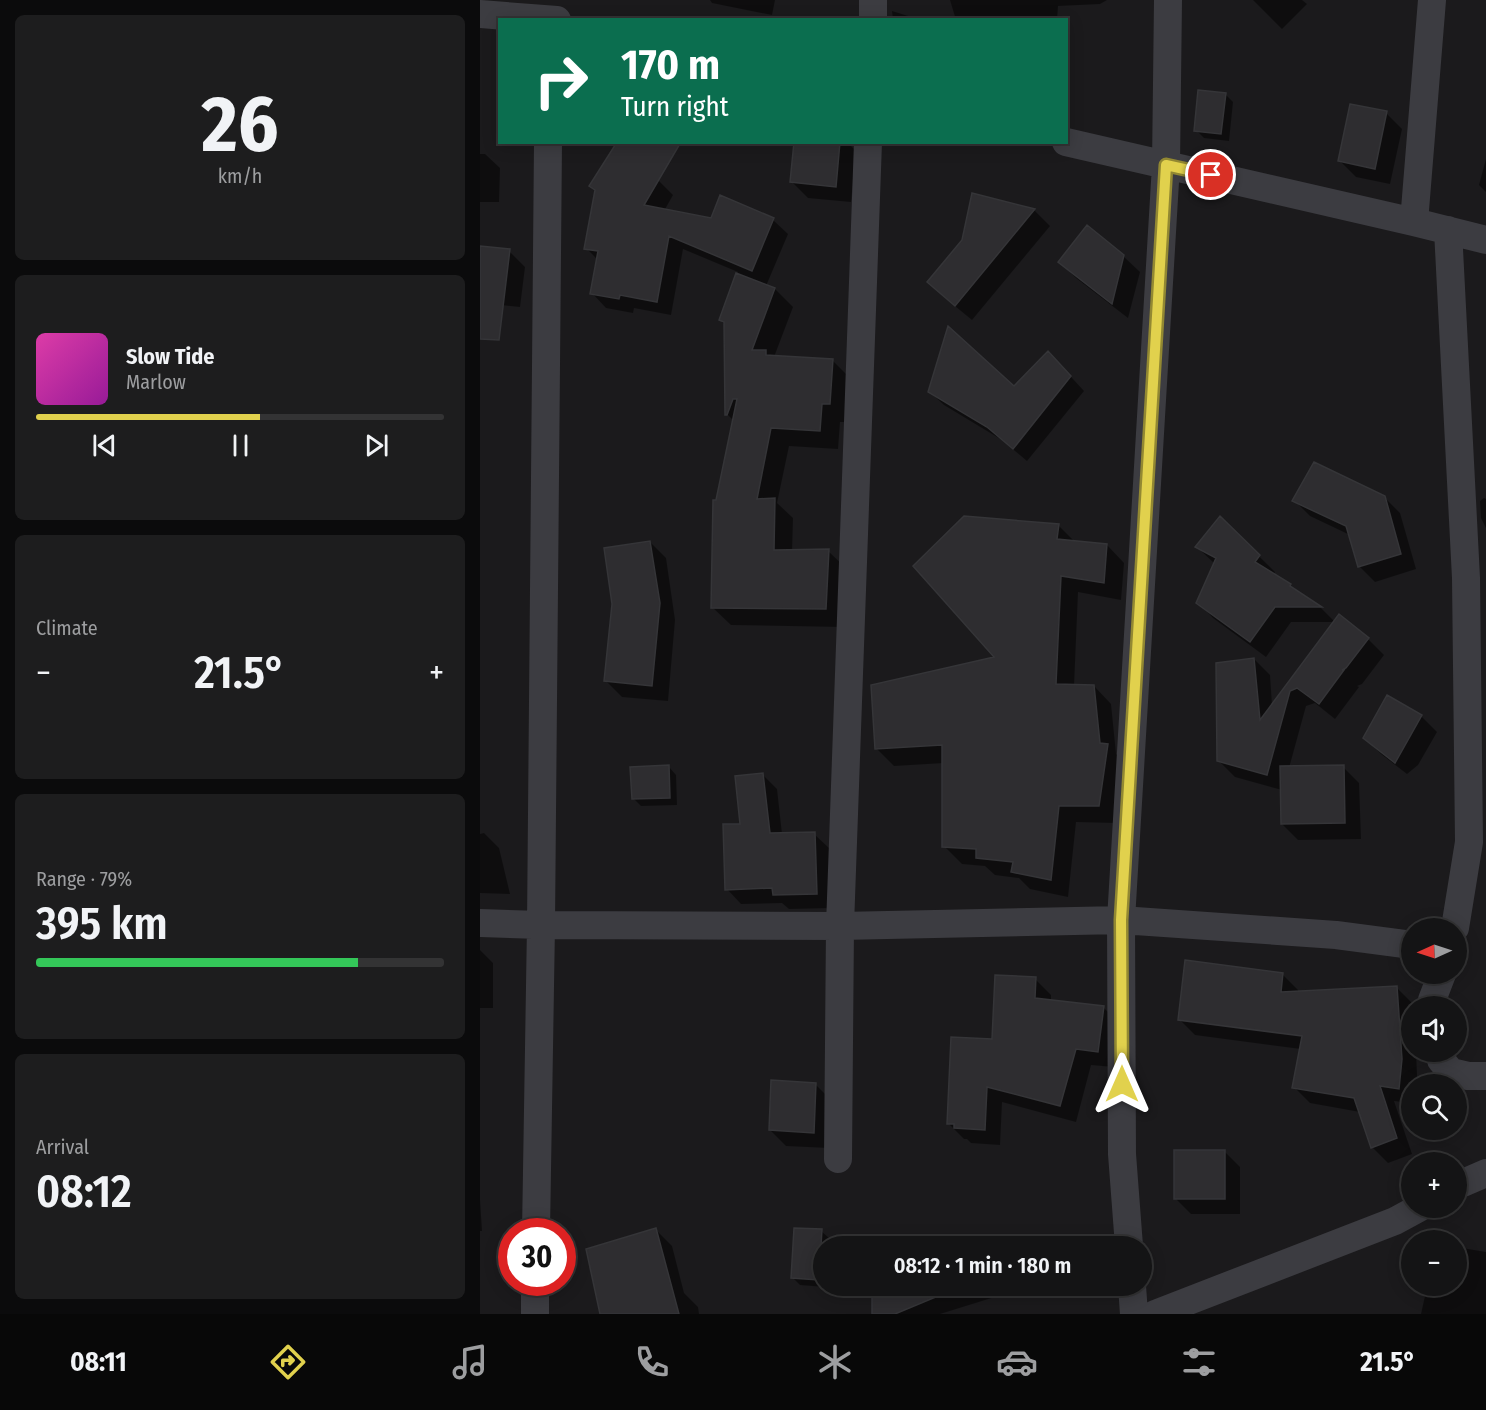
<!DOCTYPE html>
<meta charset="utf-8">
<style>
body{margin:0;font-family:"Fira Sans Condensed",sans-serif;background:#1d1d1e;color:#f1f3f6;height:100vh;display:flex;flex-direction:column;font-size:22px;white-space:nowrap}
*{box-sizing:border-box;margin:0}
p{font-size:20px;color:#9d9ea0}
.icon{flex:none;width:33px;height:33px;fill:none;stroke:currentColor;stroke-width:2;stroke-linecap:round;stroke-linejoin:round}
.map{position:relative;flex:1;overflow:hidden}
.panel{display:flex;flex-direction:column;gap:15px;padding:15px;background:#0b0b0c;width:480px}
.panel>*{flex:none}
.top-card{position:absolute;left:18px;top:18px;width:570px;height:126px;border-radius:0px;box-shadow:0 3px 15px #0003,0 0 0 2px #333334;background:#0b6e4f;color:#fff;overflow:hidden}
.needle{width:39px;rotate:267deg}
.tools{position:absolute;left:921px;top:918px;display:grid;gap:12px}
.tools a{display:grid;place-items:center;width:66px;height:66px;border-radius:50%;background:#141415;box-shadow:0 3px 15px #0003,0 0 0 2px #333334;font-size:30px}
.speed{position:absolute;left:18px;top:1218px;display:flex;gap:12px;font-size:30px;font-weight:700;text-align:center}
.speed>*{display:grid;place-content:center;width:78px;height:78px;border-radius:50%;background:#141415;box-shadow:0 3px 15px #0003,0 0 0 2px #333334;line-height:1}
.speed .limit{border:9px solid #d22;background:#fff;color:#111}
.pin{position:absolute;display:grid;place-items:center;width:51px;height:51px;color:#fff;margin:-26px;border:3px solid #fff;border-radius:50%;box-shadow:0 2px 6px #0007}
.me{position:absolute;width:66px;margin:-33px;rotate:0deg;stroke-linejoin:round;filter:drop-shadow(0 0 4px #0008)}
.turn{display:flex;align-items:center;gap:21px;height:126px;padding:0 24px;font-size:27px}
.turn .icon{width:78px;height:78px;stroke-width:2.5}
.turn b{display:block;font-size:42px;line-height:51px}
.big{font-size:45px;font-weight:600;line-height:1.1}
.panel .tile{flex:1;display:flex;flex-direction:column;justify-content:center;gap:9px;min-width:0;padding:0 21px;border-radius:9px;background:#1d1d1e}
.panel .dial{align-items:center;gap:0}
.dial b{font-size:78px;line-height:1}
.song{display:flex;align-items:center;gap:18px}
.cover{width:72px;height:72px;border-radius:9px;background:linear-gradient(135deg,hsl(320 70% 55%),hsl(300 70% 35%))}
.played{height:6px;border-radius:3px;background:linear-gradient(90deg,#e1d14d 55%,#333334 55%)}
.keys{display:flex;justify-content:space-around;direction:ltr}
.heat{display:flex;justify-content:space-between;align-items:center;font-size:33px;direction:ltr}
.charge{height:9px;border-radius:4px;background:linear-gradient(90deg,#34c759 79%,#333334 0)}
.trip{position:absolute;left:333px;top:1236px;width:339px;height:60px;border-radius:30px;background:#141415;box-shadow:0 3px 15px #0003,0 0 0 2px #333334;font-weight:600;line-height:60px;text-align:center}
.tabs{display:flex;height:96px;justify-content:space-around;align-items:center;background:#080808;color:#9d9ea0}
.tabs .icon{width:42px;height:42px}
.tabs .selected{color:#e1d14d}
.tabs b{font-size:27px;color:#f1f3f6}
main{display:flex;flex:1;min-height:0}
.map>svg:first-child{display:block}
.shadow{fill:#0007}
.building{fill:#2e2d30;stroke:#353538;stroke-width:1.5}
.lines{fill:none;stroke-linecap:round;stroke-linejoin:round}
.street{stroke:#3c3c41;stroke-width:28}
.route-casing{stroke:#928832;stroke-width:15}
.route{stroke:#e1d14d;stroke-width:10}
</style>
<main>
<section class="panel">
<div class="tile dial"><b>26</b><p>km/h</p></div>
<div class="tile">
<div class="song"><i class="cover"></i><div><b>Slow Tide</b><p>Marlow</p></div></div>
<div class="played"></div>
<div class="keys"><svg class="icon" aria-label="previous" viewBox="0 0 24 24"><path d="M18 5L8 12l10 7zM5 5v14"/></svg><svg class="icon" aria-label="pause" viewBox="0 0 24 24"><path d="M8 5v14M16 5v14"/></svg><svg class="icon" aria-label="next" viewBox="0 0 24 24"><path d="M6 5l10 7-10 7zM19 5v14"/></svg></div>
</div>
<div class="tile"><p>Climate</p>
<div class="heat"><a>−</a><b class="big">21.5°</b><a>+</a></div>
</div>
<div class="tile"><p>Range · 79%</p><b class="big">395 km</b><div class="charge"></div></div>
<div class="tile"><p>Arrival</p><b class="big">08:12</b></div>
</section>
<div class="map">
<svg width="1006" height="1314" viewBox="0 0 1006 1314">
<rect width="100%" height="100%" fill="#1b1a1c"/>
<path class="shadow" d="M230,0h65l-3,15 -60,-12z
M470,0h157l-7,4 -42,2 -1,14h-101z
M773,0h49l5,4 -25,25z
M412,11l29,9h-28z
M745,94l8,8 -4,39 -25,-3 -8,-8z
M906,113l16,16 -12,55 -34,-7 -16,-16z
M316,142h51l9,9 -5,51 -43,-4 -16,-16z
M0,154h5l15,14 -1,34h-19z
M1006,159v33l-7,-7z
M120,172l59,9 14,14 -9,16 48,8 61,1 15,14 -22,52 9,3 18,18 -19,50 59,4 18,18 -3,43h-8l-2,27 -49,-3 -12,57 16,15 -1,34 36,-1 19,18 -4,58 -112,-2 -19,-18 5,-106 17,-80 -7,-7 -2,-89 -5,-5 18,-48 -55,-23 -12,66 -37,-7 -1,5 -27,-5 -14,-15 6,-33 -12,-12z
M493,195l62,16 15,15 -78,94 -28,-23 -15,-16 34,-40z
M0,248l29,3 16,16 -5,40 -37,-4 -3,-3z
M643,256l17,16 -12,46 -52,-40 -16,-16z
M581,366l23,25 -57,70 -25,-21 -58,-35 -14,-13 85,-3z
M904,497l16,16 16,56 -41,13 -16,-16 -9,-31 -40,-19 -16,-16z
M1004,498l2,1v29l-5,-10 -1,-17z
M740,518l55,54 -2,3 18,11 6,6 24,16 14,14h-44l-25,35 -53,-39 -15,-16 17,-38 -18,-17z
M578,525l17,17 32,3 17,18 -3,37 -43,-8 -4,94h20l17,18 5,50 9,9 -9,60 -40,-1 -8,75 -38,-8 -11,-11 -24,-3 -10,-9 -23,-2 -18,-18v-83l-50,3 -18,-18 120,-90z
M170,542l16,16 9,62 -7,81 -46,-4 -16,-16z
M859,616l29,23 16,16 -22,29 -5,2 2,1 -24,32 -20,-16 -9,3 -17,62 54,-1 16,16 2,56 -63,1 -16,-16v-34l-47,-13 -16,-16 35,-102 16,16 2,30z
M941,716l16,16 -19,33 -11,9 -26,-20 -16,-16z
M189,767l7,8 1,30 -36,1 -8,-8z
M282,774l15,15 5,45h32l15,14 2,60 -42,1 -7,-6 -41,1 -14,-15 15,-64z
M4,833l15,15 11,46 -30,-1v-59z
M0,950l13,13v45h-13z
M802,974l16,16v3l99,-5 16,16 -1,48h4l1,23 -1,9h-4v19l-18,-2 18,53 -24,9 -16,-16 -12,-35 -50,-9 -16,-16 7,-38 -106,-14 -16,-16z
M555,979l16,16v7l52,5 16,16 -5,44 -23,-2 -15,57 -74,-20 -2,43 -29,-2 -4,-4h-3l-16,-16 46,-82z
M335,1084l16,16 -2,48 -43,-2 -16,-16z
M744,1151l16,16v47h-49l-16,-16z
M0,1200l2,31h-2z
M176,1230l16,16 12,47 14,14 1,7h-98z
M341,1231l8,7 -1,8h-4v40h2v1l-26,-2 -8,-8z
M976,1247l30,5v62h-65l4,-18h3l1,-10h27z
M393,1286h157l-90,28h-66z"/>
<path class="building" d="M718,90l28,3 -5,41 -27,-3z
M870,104l37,7 -12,58 -37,-8z
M137,142h64l-37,63 67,13 9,-23 54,23 -22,53 -83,-35 -12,66 -37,-7 -1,4 -29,-5 8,-43 -14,-2 11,-59 -6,-4z
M314,142h46l-4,45 -46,-5z
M492,193l63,16 -80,97 -28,-24 35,-42z
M607,225l37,30 -12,49 -54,-42z
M0,246l30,3 -11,91 -19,-1z
M256,273l39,15 -23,62h14v5l67,4 -3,45h-8l-2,27 -49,-3 -14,71 18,-1 -1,52 55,-1 -3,60 -115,-1 2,-108h3l21,-101h-4l-6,16h-2l-1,-93 -5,-2z
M468,326l66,60 34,-35 23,25 -58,73 -26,-22 -59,-35z
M834,462l71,34 16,58 -43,13 -12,-41 -54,-25z
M484,516l95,8 -2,15 50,5 -3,39 -43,-7 -5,108 38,1 6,58 8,1 -9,62h-40l-8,74 -40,-8 2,-10 -37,-4v-9l-34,-2v-102l-67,4 -4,-64 123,-28 -81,-91z
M740,516l40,39 -5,7 36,22 -1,2 32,21h-47l-25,35 -54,-39 20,-45 -21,-11z
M170,541l10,62 -8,83 -48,-5 8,-77 -8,-56z
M859,614l30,24 -23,30 -4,2h2l-25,34 -22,-16 -7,3 -23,84 -50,-14 -1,-98 38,-5 6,62z
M907,695l35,20 -27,48 -32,-25z
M189,765l1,33 -38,1 -2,-32z
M864,765l1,58 -64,1 -1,-58z
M283,773l7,60 45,-1 2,62 -44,1 -1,-7 -47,2 -2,-66h17l-5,-48z
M705,960l98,13 -2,19 116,-6 5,73 -3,30 -19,-3 17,52 -26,10 -17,-50 -62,-10 10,-52 -124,-16z
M515,975l41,2 -1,21 69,8 -6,46 -22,-3 -16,57 -73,-19 -2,43 -31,-2v-4h-7l4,-87 41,2z
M291,1080l45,3 -2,50 -45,-3z
M694,1150h51v49h-51z
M176,1228l23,86h-79l-14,-65z
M314,1228l28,1 -3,51 -28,-2z
M392,1286h90l-67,28h-23z"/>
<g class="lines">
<path class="street" d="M0,14l77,6
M393,20v-20
M586,142l348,80 72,18
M934,222l18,-222
M968,230l18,348 3,264 -14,86
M0,923l61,2 299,1 281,-6 215,15 76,10
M953,1006l-1,-6 10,-26
M960,1052l1,8 10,12 17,4h18
M358,1159l2,-233 28,-784
M976,1186l30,-13
M56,1232l5,-307 7,-783
M649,1246l-7,-92 -1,-234 45,-755 2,-165
M652,1286l2,28
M55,1314v-32
M675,1314l240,-93 24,-13"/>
</g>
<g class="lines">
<g class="route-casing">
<path id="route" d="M642,1084l-1,-164 45,-755 45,10"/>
</g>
<use href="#route" class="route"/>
</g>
</svg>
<div class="tools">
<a><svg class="needle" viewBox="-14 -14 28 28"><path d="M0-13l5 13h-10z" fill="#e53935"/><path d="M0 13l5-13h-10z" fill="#9d9ea0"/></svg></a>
<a><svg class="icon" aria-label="sound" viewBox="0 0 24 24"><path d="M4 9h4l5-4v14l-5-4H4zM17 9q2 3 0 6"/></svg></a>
<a><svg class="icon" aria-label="search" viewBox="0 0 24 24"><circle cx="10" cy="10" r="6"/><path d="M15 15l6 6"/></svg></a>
<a>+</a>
<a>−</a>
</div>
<div class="speed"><div class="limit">30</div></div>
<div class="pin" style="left:731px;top:175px;background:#d93025"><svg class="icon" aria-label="arrive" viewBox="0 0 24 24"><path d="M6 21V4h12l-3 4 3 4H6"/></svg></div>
<svg class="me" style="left:642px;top:1084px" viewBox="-20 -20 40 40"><path d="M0-17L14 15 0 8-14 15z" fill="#e1d14d" stroke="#fff" stroke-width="4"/></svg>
<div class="trip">08:12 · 1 min · 180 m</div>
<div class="top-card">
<div class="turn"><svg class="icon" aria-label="right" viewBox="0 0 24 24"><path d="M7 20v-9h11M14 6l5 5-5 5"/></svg><div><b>170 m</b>Turn right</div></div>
</div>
</div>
</main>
<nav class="tabs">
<b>08:11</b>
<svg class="icon selected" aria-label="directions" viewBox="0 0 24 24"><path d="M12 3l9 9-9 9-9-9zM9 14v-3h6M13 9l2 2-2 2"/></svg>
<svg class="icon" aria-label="music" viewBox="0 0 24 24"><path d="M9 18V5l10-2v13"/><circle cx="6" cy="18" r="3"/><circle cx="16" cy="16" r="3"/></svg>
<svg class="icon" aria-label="phone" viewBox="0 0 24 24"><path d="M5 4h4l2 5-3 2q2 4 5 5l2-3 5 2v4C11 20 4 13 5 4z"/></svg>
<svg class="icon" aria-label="climate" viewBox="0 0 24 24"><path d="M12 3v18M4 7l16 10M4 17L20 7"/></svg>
<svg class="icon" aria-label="car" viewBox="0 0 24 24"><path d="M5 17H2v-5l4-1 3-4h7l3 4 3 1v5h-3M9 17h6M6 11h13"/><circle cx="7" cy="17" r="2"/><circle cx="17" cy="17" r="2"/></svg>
<svg class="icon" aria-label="filters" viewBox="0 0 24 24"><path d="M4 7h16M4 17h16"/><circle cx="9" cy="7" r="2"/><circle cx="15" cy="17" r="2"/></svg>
<b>21.5°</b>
</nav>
